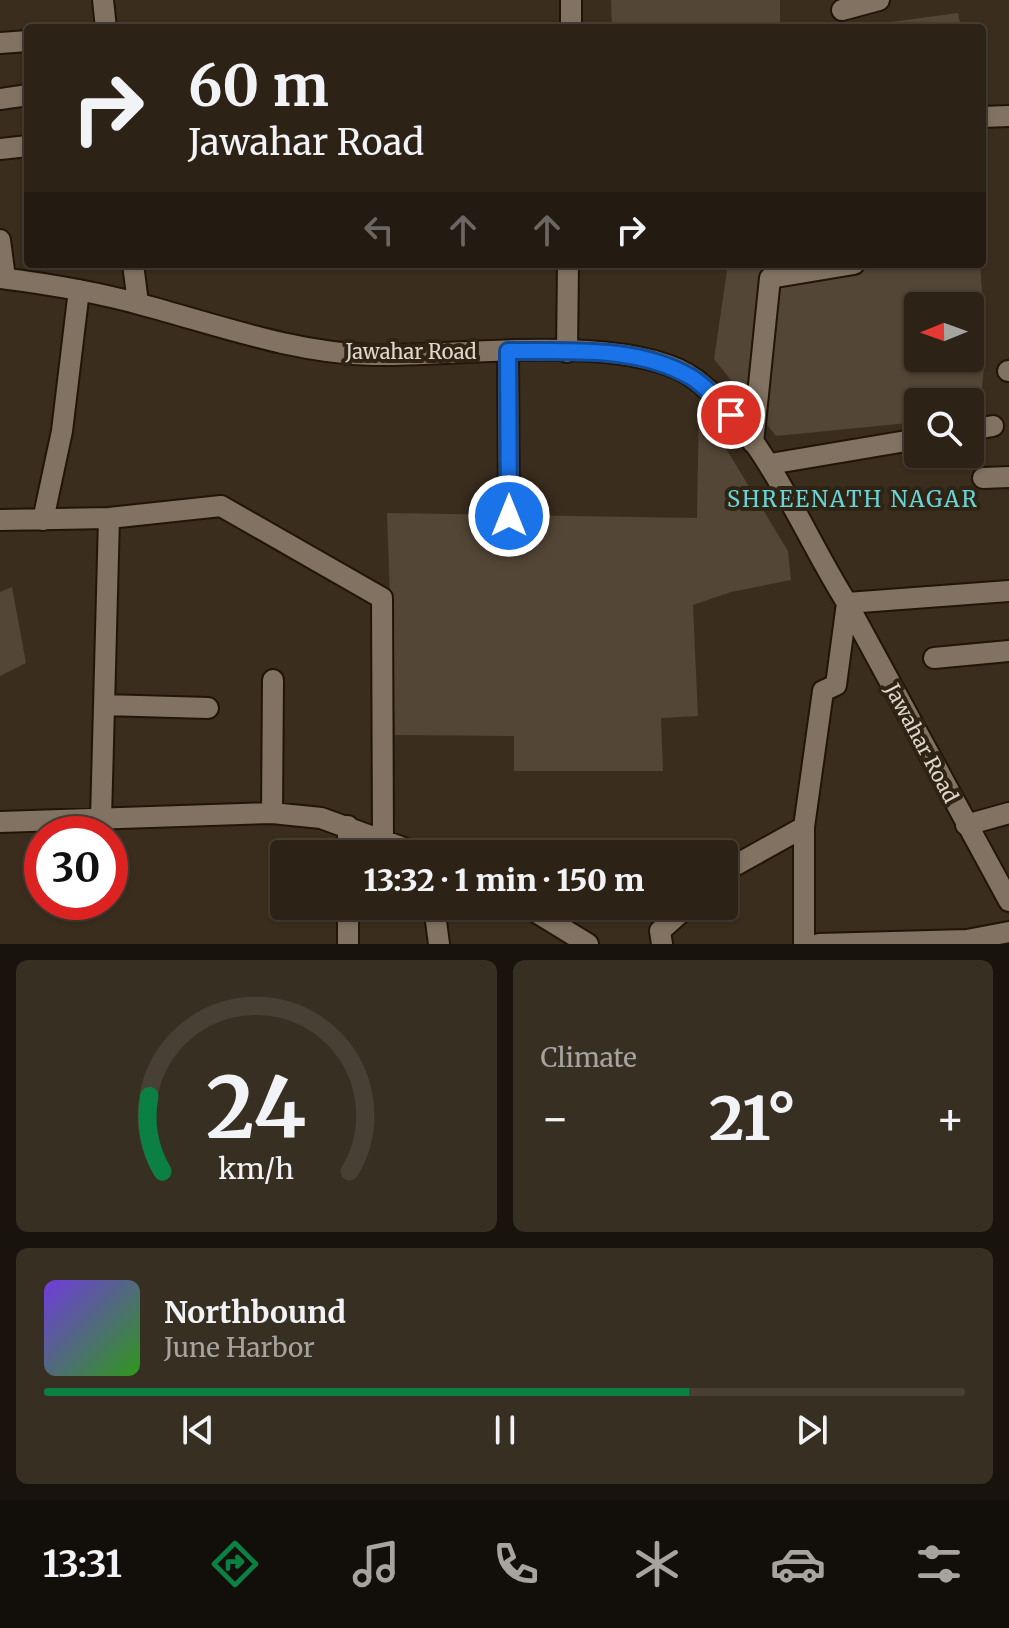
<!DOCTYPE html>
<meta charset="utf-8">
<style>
body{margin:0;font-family:Merriweather,serif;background:#382f23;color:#f1f3f6;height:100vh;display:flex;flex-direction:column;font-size:30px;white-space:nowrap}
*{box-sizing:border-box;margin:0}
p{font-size:26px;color:#a6a4a1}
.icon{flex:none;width:44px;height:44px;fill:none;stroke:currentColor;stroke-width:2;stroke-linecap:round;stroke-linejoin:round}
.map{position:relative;height:944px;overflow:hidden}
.details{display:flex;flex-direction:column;gap:16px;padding:16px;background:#18130c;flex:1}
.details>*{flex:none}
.guide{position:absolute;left:24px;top:24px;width:962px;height:244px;border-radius:8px;box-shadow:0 2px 6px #0004,0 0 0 2px #483f35;background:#2c2216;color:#f1f3f6;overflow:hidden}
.needle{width:52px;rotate:269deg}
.controls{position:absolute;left:904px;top:292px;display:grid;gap:16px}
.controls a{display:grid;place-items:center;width:80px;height:80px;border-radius:8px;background:#2c2216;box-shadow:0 2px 6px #0004,0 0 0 2px #483f35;font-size:40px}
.speed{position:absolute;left:24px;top:816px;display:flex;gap:16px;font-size:40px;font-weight:700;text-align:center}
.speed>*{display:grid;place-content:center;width:104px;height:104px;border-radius:50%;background:#2c2216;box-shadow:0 2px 6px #0004,0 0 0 2px #483f35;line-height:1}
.speed .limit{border:12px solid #d22;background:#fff;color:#111}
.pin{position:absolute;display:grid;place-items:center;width:68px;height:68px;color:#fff;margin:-34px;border:4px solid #fff;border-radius:50%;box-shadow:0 2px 8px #0007}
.me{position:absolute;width:88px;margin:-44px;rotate:0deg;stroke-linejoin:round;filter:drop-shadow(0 0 6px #0008)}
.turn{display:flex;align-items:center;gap:28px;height:168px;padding:0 32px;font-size:36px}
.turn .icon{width:104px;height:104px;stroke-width:2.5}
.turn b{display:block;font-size:56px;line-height:68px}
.lanes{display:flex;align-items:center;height:76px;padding:0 32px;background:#0003;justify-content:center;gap:40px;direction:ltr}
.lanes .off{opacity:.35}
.big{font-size:60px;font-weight:800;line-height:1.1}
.details .tile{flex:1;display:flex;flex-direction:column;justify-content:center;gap:12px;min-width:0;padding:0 28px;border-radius:12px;background:#382f23}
.details .dial{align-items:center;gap:0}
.dial svg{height:208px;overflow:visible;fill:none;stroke:#483f35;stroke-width:7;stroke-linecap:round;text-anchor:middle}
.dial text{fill:#f1f3f6;stroke:none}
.song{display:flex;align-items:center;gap:24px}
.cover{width:96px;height:96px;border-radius:12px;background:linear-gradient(135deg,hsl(260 70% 55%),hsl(110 70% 35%))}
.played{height:8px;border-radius:4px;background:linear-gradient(90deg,#0b8043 70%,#483f35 70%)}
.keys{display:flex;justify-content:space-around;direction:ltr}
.heat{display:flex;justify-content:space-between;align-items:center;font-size:44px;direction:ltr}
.details .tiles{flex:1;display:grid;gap:16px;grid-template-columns:1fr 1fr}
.tile:last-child{grid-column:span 2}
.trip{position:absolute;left:270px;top:840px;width:468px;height:80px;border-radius:8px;background:#2c2216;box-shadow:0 2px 6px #0004,0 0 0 2px #483f35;font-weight:800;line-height:80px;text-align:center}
.dock{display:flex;height:128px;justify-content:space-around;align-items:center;background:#120e09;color:#a6a4a1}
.dock .icon{width:56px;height:56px}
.dock .on{color:#0b8043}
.dock b{font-size:36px;color:#f1f3f6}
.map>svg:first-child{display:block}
.building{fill:#534636;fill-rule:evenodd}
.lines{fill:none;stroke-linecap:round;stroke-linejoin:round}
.minor-casing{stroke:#201507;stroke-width:24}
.minor{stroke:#817261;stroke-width:20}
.route-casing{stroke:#114b97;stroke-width:20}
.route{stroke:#1a73e8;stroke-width:14}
.labels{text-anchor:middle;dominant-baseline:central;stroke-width:8;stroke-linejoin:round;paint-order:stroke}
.street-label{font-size:20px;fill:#e0d7ce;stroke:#2f2314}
.neighbourhood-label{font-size:22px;letter-spacing:2px;fill:#67d4d8;stroke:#2f2314}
</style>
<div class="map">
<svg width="1009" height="944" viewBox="0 0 1009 944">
<rect width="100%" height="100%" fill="#3a2d1e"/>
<path class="building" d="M611,0h169v28h-168z
M958,13l3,15h-100v-2z
M728,264h252l6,85 -7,66 -9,1v-14h-52v20l-142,14 -62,-77zM918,306h52v52h-52z
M699,404l89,147 3,29 -60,12 -38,13 5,111 -37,2 2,53h-149v-35l-119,-1 -8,-222 310,5z
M12,587l14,76 -26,13v-84z"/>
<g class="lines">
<g class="minor-casing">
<path id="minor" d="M103,0l3,28
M842,10l37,-10
M571,28v-28
M0,43l28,-2
M0,99l28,-4
M982,117l27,-1
M0,149l28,-3
M0,240l5,38
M133,264l5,39
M0,278c48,6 96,14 143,27 75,20 151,48 230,50 81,2 257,-24 322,24 71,54 105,150 152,224l162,298
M508,351l1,165
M567,352l1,-88
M1008,371h1
M970,430l23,-4
M753,443l17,-165 84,-14
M770,464l148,-25
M983,478l26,-1
M0,520l109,-2 112,-12 161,92 1,242
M43,520l19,-89 17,-141
M934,658l75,-7
M104,705l104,3
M272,813l1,-133
M101,819l8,-301
M0,822l272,-9 49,5 99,36
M966,825l43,-12
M348,826v28
M724,875l10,-9 70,-39
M348,906v38
M434,906l5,38
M526,906l62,38
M662,944l-2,-13 28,-25
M804,944v-117l19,-136 13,-6 11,-82 162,-12
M819,944l148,-4 42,-8"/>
</g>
<use href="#minor" class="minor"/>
</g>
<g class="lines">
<g class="route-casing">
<path id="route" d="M509,516l-1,-165c60,1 128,-6 183,26 15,9 28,25 40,38"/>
</g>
<use href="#route" class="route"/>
</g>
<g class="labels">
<g class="street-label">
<text x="411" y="351">Jawahar Road</text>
<text transform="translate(922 743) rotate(62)">Jawahar Road</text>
</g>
<g class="neighbourhood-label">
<text x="853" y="499">SHREENATH NAGAR</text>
</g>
</g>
</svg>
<div class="controls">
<a><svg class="needle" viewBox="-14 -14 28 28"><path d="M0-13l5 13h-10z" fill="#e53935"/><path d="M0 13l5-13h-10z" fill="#a6a4a1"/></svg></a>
<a><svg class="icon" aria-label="search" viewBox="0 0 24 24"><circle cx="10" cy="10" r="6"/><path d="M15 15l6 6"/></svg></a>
</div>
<div class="speed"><div class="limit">30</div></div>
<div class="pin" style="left:731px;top:415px;background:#d93025"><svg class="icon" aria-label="arrive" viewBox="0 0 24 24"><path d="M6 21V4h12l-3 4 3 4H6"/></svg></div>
<svg class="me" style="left:509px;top:516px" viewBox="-20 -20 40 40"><circle r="17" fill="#1a73e8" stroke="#fff" stroke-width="3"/><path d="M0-11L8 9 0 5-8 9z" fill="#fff"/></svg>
<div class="trip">13:32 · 1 min · 150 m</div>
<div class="guide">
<div class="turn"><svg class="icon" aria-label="right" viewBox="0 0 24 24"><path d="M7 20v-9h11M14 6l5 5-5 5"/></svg><div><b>60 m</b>Jawahar Road</div></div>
<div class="lanes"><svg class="icon off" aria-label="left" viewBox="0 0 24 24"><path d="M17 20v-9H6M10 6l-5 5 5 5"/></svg><svg class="icon off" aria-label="ahead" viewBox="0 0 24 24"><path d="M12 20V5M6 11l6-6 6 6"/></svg><svg class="icon off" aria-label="ahead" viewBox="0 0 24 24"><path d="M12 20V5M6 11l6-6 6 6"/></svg><svg class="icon" aria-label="right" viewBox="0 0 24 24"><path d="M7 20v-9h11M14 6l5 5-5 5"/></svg></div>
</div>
</div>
<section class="details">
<div class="tiles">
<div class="tile dial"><svg viewBox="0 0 100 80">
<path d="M14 69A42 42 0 1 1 86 69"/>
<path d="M14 69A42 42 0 0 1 9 40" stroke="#0b8043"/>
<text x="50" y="56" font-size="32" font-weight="700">24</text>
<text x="50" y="72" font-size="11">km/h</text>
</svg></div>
<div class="tile"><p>Climate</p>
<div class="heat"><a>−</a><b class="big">21°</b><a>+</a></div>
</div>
<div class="tile">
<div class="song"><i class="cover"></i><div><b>Northbound</b><p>June Harbor</p></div></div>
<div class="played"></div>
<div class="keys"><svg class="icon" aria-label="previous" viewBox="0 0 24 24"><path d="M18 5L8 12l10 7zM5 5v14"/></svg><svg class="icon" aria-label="pause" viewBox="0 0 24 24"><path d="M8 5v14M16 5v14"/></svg><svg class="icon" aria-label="next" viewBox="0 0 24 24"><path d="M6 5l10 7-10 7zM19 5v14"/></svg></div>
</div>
</div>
</section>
<nav class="dock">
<b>13:31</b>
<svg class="icon on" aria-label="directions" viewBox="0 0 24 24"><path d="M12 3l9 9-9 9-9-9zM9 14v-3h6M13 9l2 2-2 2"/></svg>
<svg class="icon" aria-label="music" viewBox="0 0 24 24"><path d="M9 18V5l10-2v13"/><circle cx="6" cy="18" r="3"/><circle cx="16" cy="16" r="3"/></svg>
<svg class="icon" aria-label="phone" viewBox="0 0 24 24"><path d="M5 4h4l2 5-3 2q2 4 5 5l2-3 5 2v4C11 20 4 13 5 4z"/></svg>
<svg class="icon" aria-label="climate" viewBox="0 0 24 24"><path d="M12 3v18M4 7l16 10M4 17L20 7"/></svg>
<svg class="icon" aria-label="car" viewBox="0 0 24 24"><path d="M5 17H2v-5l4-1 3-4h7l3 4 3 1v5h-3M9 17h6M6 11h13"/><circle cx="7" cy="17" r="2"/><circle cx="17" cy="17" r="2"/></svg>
<svg class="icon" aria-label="filters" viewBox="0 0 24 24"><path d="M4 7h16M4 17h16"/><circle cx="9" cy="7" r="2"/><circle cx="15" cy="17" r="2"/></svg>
</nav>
